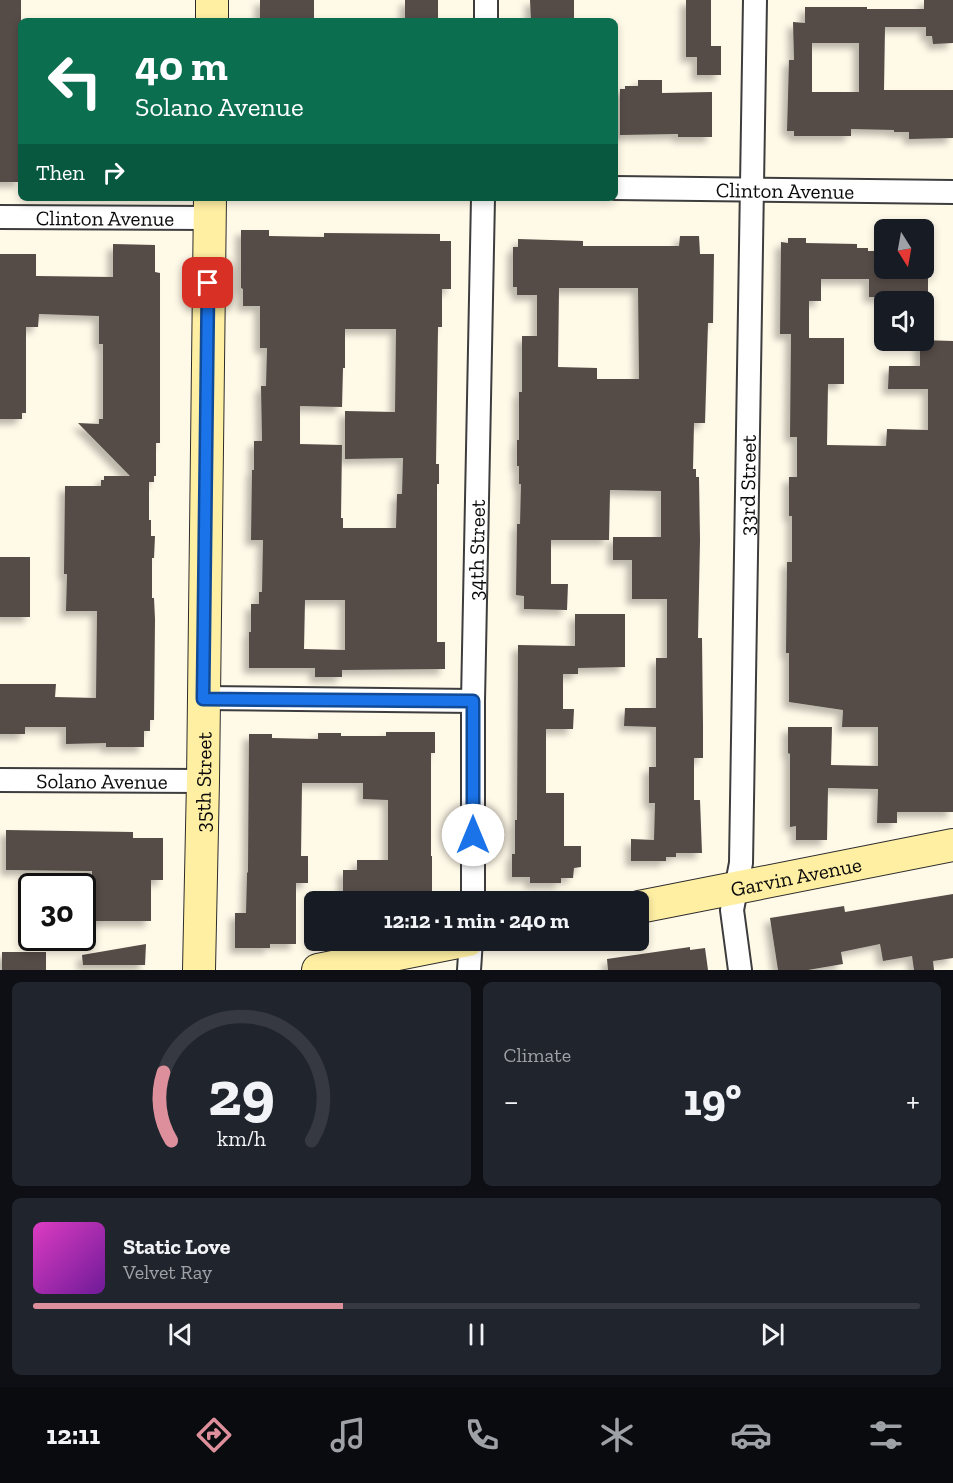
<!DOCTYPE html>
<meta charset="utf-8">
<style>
body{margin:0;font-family:"Zilla Slab",serif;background:#20242c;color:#f1f3f6;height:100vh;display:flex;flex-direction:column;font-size:22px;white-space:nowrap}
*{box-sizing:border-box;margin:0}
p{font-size:20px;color:#9ea1a6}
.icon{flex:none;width:33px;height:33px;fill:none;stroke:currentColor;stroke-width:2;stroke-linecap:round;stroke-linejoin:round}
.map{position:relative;height:970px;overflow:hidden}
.details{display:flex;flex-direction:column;gap:12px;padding:12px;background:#0d0f14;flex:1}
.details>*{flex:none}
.guide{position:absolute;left:18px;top:18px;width:600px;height:183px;border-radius:9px;box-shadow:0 3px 9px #0003;background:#0b6e4f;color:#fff;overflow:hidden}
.needle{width:39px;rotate:169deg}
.tools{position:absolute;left:874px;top:219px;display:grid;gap:12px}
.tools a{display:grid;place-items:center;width:60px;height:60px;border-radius:9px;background:#171b24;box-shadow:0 3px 9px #0003;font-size:30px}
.speed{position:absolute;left:18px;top:873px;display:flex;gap:12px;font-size:30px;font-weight:700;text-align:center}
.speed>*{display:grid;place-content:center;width:78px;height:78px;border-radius:50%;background:#171b24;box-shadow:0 3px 9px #0003;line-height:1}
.speed .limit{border:3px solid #111;border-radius:9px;background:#fff;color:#111}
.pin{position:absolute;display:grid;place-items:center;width:51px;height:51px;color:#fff;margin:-26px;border-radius:12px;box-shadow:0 3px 9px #0006}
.me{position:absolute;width:66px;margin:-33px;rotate:0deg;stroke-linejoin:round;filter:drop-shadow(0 0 4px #0008)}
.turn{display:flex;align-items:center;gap:21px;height:126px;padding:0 18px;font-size:27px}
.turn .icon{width:78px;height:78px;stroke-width:2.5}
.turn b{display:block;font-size:42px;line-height:51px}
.then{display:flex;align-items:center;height:57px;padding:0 18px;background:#0003;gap:12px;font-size:22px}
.big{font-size:45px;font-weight:700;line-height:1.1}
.details .widget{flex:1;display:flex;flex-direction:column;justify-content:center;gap:9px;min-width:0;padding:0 21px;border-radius:9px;background:#20242c}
.details .dial{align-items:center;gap:0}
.dial svg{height:156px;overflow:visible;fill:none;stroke:#363941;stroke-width:7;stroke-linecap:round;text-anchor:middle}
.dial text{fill:#f1f3f6;stroke:none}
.song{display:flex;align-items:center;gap:18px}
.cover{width:72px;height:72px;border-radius:9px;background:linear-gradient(135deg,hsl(310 70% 55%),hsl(280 70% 35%))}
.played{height:6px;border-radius:3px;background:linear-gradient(90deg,#dd909b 35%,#363941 35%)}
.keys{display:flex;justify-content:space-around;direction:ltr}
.heat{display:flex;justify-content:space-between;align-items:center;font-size:33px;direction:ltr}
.details .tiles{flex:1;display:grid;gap:12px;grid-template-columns:1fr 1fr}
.widget:last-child{grid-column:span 2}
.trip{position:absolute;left:304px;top:891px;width:345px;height:60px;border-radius:9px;background:#171b24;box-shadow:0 3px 9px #0003;font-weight:700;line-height:60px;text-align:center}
.tab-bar{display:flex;height:96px;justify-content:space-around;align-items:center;background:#090b0e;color:#9ea1a6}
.tab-bar .icon{width:42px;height:42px}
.tab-bar .active{color:#dd909b}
.tab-bar b{font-size:27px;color:#f1f3f6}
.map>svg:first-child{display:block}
.building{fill:#544b46;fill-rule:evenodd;filter:url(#shadow)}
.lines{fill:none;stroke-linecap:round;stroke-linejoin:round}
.street-casing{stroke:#3d3d3d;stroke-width:26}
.secondary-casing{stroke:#2c2c2c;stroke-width:34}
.street{stroke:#fff;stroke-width:22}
.secondary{stroke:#ffefa3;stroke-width:32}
.route-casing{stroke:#114b97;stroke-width:15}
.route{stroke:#1a73e8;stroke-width:10}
.labels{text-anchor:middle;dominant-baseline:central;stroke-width:6;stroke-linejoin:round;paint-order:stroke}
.street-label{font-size:21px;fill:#0a0a0a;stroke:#fff}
</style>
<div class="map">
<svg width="953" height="970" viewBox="0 0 953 970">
<defs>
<filter id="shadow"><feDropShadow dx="-5.5" dy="5.5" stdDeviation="3" flood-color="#0004"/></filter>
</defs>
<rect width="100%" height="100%" fill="#fff9e8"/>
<path class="building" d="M0,0h21v182h-21z
M260,0h54v21h-54z
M405,0h33v21h-33z
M530,0h44v21h-43z
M686,0h25v46h10v29h-24v-18h-11z
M924,0h29v43l-20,1 -1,-8h-6v-9h-41l-1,63h69v48l-44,1v-7h-15v-2l-43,-1v7h-57v-5h-7l2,-71h5l-1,-38 12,1v-16h62v2h57zM812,43h47v49h-47z
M638,80h24v13l50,-1v45h-34v-3l-58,1v-46h5v-3h13z
M241,230h28v6l55,1v-4l116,1v7h11v48h-9v38h-4l-2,137h3v20h-2v158h8v27l-103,1v7h-27v-9h-66v-36h2v-28h8v-12h3l1,-52h-12l1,-70h2v-29h8l-1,-55h5l1,-38h-7v-42h-17v-17l-2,-1zM345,329h51l-1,83 -50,-1v48l58,-1 -1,36h-5l-1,34h-53v-10h-2l1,-73 -42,-1v-38l42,1 1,-39h2zM305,600h40v50l-41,-1z
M680,236h19l1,18h14l-1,69h-5l-3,100h-11l-1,46h3v8h3l1,63 -2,98h4l1,89v31h-9v42h6l2,53h-26v4h-10v4h-35v-22l23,1 1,-37h-6v-36h7v-40l-32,-1 1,-18h31v-50h11v-59h-35v-39h-19v-23h48v-46l-51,-1 -1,50h-58v44h17l-1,26 -43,-1v-13l-8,-1 1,-71h3l1,-40h-2v-18h-2v-26h2v-48h3v-56h15v-41h-20v-8h-4v-40h5v-8l65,2v5h96zM559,288h79l1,91h-42v-11l-39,-1z
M788,238h18v5l51,1v4h11v3h14v17h46v29h-59v-18h-48v22h-12v37h35v46h-16l-1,61 59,1 1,-17 41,1v-41h-40l1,-23h31v-26l33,1v471h-56v11h-20l1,-34 -50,-1 -1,52h-31v-14l-6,1v-73l-2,-1v-26h44l-1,38 47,1v-39h-36l1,-17 -54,-8v-49h-3l1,-91h5v-46h-3v-39h8v-40h-7l1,-103h-11l1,-92 7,1z
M113,244l42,1v27l5,1v170h-4v33h-2v6h-5v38h2v16h4l-1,22h-2v40h2l1,21 -1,101h-4v11h-6v16h-38v-4l-40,1v-17h-41v7h-25v-50h56l-1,13 41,1 1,-87h-31l1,-37h-3l1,-88h36v-6h3v-4h26l-52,-53 21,1v-5h4v-75h-4v-28l-60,-2 -1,13h-12v86h-4v6h-22v-165h36v22l77,1z
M0,557h30v60h-30z
M575,614h50v53l-47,1v6h-15v35h11l-1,20h-27v64h18v53h17v21l-7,1 -1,10h-12v5h-31v-6h-18v-23h3v-34h2l1,-175 57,1z
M386,732h49v21h-4v103h1v37h-14v9h-75v-32h14v-10h31v-60l-25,-1v-16h-61l-1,73h7v27h-12v61h-26v4h-35v-35h11l1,-40 1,-1 1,-138h23v4l46,1v-6h23v3h45z
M6,830l127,2v6h30v42h-12v41h-60l1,-50 -86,-1z
M953,894v64l-20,3 1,9h-20l-2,-14 -29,5 -3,-17 -39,8 2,12 -6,1 -29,5h-30l-8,-52 74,-12 1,6z
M146,944l-1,21h-62l-1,-10z
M690,947v3l15,-2 3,22h-100l-1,-11z
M2,952h44v18h-44z"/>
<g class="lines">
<g class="street-casing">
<g id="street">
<path d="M486,21v-21"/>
<path id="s1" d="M615,188l338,4"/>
<path id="s2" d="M0,217l209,1"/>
<path d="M203,698l270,3"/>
<path id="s3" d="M0,780l203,1"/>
<path id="s4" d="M473,902v-201l10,-503"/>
<path d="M469,970l2,-30"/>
<path id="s5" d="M740,970l-8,-60 9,-47 14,-863"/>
</g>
</g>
<g class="secondary-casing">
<g id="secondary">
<path d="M212,21v-21"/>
<path id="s6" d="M639,907l314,-62"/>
<path id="s7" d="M199,970l4,-189 7,-583"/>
<path d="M318,970l150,-30"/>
</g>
</g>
<use href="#street" class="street"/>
<use href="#secondary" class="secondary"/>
</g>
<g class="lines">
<g class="route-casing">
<path id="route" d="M208,283l-5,416 270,2v134"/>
</g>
<use href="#route" class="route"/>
</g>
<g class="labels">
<g class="street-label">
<text stroke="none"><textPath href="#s1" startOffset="170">Clinton Avenue</textPath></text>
<text stroke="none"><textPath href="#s2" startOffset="105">Clinton Avenue</textPath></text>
<text stroke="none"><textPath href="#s5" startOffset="486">33rd Street</textPath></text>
<text stroke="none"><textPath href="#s4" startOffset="352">34th Street</textPath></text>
<text stroke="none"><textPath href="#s3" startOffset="102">Solano Avenue</textPath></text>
<text stroke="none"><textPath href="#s7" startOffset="188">35th Street</textPath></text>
<text stroke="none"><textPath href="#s6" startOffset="160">Garvin Avenue</textPath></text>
</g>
</g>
</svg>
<div class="tools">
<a><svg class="needle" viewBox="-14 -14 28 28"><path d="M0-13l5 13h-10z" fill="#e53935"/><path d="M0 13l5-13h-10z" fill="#9ea1a6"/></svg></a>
<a><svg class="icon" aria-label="sound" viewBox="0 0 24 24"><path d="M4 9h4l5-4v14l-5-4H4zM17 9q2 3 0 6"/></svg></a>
</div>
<div class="speed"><div class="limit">30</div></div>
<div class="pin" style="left:208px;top:283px;background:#d93025"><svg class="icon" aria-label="arrive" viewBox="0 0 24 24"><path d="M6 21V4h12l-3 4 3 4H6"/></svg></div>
<svg class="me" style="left:473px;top:835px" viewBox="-20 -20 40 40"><circle r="19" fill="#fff"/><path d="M0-13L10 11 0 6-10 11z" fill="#1a73e8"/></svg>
<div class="trip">12:12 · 1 min · 240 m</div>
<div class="guide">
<div class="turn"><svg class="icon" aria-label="left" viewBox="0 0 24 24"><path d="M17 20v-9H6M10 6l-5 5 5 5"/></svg><div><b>40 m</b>Solano Avenue</div></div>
<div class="then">Then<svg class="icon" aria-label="right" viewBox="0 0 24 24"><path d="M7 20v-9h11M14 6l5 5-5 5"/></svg></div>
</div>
</div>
<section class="details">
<div class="tiles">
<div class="widget dial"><svg viewBox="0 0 100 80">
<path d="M14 69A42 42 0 1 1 86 69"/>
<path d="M14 69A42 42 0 0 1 10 34" stroke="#dd909b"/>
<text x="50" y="56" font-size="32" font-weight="700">29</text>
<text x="50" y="72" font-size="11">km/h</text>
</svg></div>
<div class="widget"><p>Climate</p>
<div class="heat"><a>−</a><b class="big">19°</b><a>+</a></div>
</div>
<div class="widget">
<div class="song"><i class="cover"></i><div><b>Static Love</b><p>Velvet Ray</p></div></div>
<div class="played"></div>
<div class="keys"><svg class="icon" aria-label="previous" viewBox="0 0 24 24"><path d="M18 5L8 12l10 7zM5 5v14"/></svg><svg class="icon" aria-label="pause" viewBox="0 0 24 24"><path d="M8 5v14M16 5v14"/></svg><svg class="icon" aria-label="next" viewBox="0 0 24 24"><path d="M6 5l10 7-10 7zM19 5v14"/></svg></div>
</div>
</div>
</section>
<nav class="tab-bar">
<b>12:11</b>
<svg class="icon active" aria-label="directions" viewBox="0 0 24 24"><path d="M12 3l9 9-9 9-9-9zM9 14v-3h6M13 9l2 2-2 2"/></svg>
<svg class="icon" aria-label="music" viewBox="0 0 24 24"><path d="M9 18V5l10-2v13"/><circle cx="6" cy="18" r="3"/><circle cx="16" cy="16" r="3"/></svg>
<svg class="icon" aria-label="phone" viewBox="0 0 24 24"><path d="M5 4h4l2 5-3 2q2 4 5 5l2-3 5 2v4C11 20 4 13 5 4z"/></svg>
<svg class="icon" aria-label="climate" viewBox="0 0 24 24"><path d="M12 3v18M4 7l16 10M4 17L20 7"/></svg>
<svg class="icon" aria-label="car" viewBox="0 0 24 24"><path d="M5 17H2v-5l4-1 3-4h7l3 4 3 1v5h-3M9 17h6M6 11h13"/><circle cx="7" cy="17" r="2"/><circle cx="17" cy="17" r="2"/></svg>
<svg class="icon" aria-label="filters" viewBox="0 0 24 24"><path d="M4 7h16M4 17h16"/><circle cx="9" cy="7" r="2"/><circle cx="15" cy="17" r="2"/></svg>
</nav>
